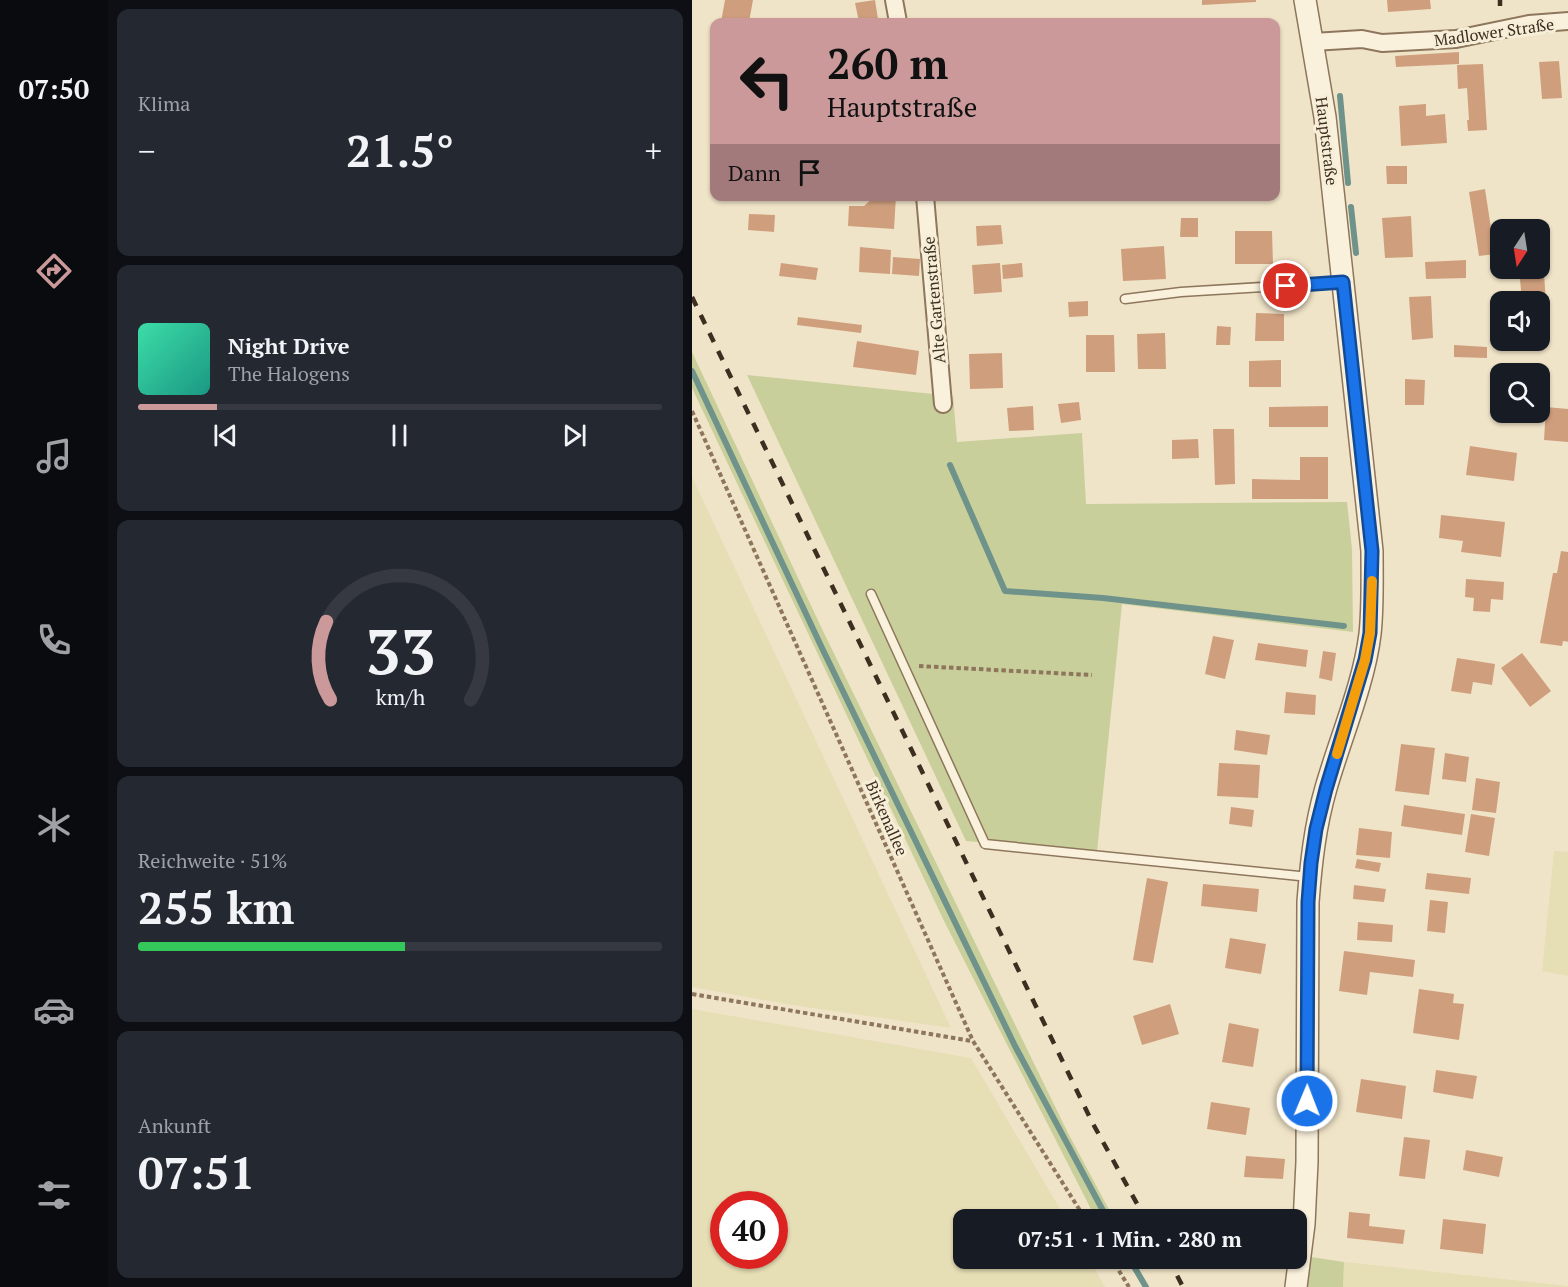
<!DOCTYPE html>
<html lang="de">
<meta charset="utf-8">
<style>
body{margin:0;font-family:"PT Serif",serif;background:#242831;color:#f1f3f6;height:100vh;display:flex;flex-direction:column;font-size:22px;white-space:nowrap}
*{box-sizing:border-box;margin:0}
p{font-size:20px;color:#9ea1a6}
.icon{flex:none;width:33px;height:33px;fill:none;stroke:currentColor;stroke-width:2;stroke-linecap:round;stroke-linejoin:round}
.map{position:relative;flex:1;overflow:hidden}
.details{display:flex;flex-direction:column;gap:9px;padding:9px;background:#0d0f14;width:584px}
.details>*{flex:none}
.banner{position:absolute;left:18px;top:18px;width:570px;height:183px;border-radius:12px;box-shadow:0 2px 4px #0004;background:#cc999b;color:#111;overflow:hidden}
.needle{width:39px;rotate:192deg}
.fabs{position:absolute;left:798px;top:219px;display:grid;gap:12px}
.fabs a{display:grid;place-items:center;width:60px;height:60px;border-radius:12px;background:#171b24;box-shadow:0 2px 4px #0004;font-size:30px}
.speed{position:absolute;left:18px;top:1191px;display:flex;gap:12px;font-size:30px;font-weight:700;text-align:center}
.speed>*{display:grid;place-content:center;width:78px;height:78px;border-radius:50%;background:#171b24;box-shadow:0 2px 4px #0004;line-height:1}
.speed .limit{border:9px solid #d22;background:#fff;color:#111}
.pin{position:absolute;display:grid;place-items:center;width:51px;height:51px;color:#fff;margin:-26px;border:3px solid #fff;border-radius:50%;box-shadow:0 2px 6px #0007}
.me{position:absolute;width:66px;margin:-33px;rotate:1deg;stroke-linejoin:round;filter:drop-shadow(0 0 4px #0008)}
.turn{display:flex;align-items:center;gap:21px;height:126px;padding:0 18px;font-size:27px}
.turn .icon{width:78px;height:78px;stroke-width:2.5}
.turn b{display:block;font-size:42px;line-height:51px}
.then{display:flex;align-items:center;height:57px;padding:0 18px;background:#0003;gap:12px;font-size:22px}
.big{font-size:45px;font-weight:700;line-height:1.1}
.details .tile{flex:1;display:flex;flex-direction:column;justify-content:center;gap:9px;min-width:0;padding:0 21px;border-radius:12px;background:#242831}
.details .dial{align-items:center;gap:0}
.dial svg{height:156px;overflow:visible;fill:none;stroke:#363941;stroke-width:7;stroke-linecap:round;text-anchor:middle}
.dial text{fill:#f1f3f6;stroke:none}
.song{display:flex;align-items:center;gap:18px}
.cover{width:72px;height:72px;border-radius:9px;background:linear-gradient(135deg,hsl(160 70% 55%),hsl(170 70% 35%))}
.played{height:6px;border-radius:3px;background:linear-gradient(90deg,#cc999b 15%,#363941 15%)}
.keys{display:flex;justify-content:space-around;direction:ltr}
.heat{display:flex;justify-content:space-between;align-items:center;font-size:33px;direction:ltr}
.charge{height:9px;border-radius:4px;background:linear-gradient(90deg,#34c759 51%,#363941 0)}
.trip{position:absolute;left:261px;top:1209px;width:354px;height:60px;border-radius:12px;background:#171b24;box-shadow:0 2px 4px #0004;font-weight:700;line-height:60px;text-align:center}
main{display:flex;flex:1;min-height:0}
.menu{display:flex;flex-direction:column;width:108px;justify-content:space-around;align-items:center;background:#090b0e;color:#9ea1a6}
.menu .icon{width:42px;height:42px}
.menu .on{color:#cc999b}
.menu b{font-size:27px;color:#f1f3f6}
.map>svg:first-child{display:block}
.farmland{fill:#e6deb5;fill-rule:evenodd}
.green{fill:#c9cf9b}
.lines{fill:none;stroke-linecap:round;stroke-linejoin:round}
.stream{stroke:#6f938a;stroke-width:6}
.building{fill:#cf9f7d}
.service-casing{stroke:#8d765c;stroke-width:11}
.minor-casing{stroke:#8d765c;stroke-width:20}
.tertiary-casing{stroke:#8d765c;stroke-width:24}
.path{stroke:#8d765c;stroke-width:4;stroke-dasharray:4.5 3;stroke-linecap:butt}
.service{stroke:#faf1dc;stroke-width:8}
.minor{stroke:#faf1dc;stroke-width:16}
.tertiary{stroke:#faf1dc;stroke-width:21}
.rail{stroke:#3d2e20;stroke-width:4.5;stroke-dasharray:10 10;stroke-linecap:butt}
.route-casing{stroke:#114b97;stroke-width:15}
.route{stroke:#1a73e8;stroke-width:10}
.slow{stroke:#f59e0b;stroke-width:10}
.labels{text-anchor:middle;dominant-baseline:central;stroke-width:6;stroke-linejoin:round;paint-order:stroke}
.street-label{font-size:16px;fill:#3d2e20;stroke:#f7eed8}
</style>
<main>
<nav class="menu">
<b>07:50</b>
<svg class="icon on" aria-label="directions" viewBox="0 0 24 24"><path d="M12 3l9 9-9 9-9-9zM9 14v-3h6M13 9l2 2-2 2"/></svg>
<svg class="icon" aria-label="music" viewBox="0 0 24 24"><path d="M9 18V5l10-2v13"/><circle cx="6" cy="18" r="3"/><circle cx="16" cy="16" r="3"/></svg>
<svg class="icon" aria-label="phone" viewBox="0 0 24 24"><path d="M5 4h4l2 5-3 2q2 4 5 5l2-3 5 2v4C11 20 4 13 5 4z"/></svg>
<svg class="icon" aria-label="climate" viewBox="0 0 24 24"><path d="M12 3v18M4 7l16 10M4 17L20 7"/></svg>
<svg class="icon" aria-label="car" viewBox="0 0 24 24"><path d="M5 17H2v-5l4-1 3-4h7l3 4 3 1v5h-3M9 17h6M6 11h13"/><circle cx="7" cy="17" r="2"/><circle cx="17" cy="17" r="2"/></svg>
<svg class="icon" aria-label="filters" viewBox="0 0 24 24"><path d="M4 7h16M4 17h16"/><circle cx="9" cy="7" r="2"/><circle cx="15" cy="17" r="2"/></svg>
</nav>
<section class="details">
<div class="tile"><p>Klima</p>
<div class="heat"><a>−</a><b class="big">21.5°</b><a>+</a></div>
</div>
<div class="tile">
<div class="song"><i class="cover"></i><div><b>Night Drive</b><p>The Halogens</p></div></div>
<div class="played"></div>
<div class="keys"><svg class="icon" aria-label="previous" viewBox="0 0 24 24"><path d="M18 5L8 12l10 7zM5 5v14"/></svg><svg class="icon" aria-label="pause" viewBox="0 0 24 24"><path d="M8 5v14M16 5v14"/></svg><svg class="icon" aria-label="next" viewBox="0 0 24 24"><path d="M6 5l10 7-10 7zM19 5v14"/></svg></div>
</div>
<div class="tile dial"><svg viewBox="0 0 100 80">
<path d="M14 69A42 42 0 1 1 86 69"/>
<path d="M14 69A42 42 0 0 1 12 29" stroke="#cc999b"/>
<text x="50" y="56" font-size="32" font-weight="700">33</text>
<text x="50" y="72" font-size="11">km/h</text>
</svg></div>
<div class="tile"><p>Reichweite · 51%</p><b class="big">255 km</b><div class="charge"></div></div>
<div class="tile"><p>Ankunft</p><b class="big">07:51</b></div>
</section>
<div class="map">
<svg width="877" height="1287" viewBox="0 0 877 1287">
<rect width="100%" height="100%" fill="#f0e4c8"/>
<path class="farmland" d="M0,477l259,551 -159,-23 -100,-18z
M862,851l14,1v124l-26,-5z
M0,1009l279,49 95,161 -102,1v38l125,1 16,28h-413zM32,1204h50v52h-50z
M652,1262l225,24 -1,1h-225z"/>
<path class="green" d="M0,352l131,279 244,500 47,88h-18l-152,-298 -252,-533z
M55,375l206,21 4,46 125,-9 4,71 261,-2 5,47 1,83 -231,-28 -25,248 -131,-11z
M619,1257l33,5 -1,25h-36z"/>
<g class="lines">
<path class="stream" d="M648,96l8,87
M659,207l5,46
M0,371l130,277 193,398 93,174
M258,465l55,126 98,7 241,28
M437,1258l17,29"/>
</g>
<path class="building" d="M33,0h28l-4,22h-28z
M183,0l3,19 -19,3 -4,-19z
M510,0h54v2l-54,3z
M695,0h43l1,9 -43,3z
M767,52v12l-63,3 -1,-11z
M867,61l3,37 -20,1 -3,-37z
M791,64l4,66 -19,1 -1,-11h2l-2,-32 -9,1 -1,-24z
M734,104v12l19,-2 2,29 -46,3 -2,-40z
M694,166h21v18h-20z
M793,189l10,65 -16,2 -10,-64z
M183,196h21l-2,33 -46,-3 1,-20h15z
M57,214l26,1 -1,17 -26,-2z
M719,216l2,41 -28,1 -3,-40z
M489,218h17v19h-18z
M309,225l2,19 -26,2 -1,-20z
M543,231h37l1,33h-38z
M472,246l2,33 -43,2 -2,-32z
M168,247l31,3 -1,24 -31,-2z
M201,257l27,2 -1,17 -27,-2z
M848,259h3l5,73 -8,1v-31h-18l-3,-34h21z
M774,260v18l-40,1 -1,-17z
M89,263l37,5 -2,12 -37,-4z
M308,263l2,29 -28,2 -2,-29z
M330,263l1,14 -20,2 -1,-14z
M739,296l2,42 -21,2 -3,-43z
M396,301v15l-19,1 -1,-15z
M564,313l28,1v27h-29z
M106,317l64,8 -1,8 -64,-8z
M525,326l14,1 -1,18h-14z
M473,333l1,36h-28l-1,-35z
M394,335h28l1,37h-29z
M165,341l62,10 -3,24 -63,-8z
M762,345l33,2v11l-33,-1z
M310,353l1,35 -33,1 -1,-35z
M589,360v27h-32v-26z
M713,379l20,1 -1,25h-19z
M387,402l2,18 -20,3 -3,-19z
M341,406l1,24 -25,1 -2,-23z
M636,406v21h-59v-20z
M854,407l23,2 -1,33 -24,-2z
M809,412h31l-1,10 -30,-1z
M521,429h21l1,55 -20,1z
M506,439l1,19 -27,1v-19z
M778,446l47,7 -3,28 -48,-6z
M608,457h28v42h-76v-20l48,1z
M749,515l64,7 -4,35 -40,-5 2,-11 -24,-3z
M869,551l8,1v90l-6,-1 -1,5 -22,-3 13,-70h4z
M774,579l38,3 -1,18 -12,-1 -1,13 -17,-1 1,-13 -9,-1z
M521,636l21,4 -9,39 -20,-5z
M566,643l50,7 -2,17 -51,-7z
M631,651l13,2 -4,28 -13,-3z
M830,653l29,38 -21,16 -29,-39z
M765,658l38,6 -3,21 -19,-3 -2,12 -20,-3z
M594,692l30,3 -1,20 -31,-2z
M544,730l34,5 -3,20 -33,-5z
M709,744l34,4 -6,47 -34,-4z
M753,753l24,4 -3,25 -24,-3z
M527,763l41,2 -2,33 -41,-2z
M784,778l24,4 -4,31 -24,-3z
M712,805l61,9 -3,21 -61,-9z
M539,807l23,3 -2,17 -23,-3z
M779,814l24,4 -6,38 -24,-4z
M667,828l33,4 -2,26 -34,-3z
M665,859l24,4 -2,9 -24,-4z
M735,873l44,5 -2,16 -44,-5z
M455,878l21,4 -15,81 -20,-3z
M511,884l56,5 -2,23 -56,-6z
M662,885l32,4 -2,13 -31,-3z
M738,900l18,2 -3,31 -18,-2z
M666,922l35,3 -1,17 -35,-2z
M538,938l36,6 -5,30 -36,-6z
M652,951l71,9 -2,17 -43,-5 -3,23 -28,-4z
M727,989l35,5 -1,9 11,1 -5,36 -46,-7z
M478,1004l9,30 -37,11 -9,-29z
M537,1023l30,6 -6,38 -31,-5z
M744,1070l41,6 -4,23 -40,-7z
M669,1079l45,7 -4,33 -46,-7z
M519,1102l39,6 -4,27 -39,-6z
M712,1137l26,3 -5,39 -26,-3z
M774,1150l37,7 -4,20 -36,-7z
M554,1156l39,3 -2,20 -39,-2z
M550,1209l35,6 -1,5h-35z
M657,1212l21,2 -1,12 36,4 -2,14 -56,-6z
M751,1219l43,5 -3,30 -43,-5z"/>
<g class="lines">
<g class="service-casing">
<path id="service" d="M433,299l56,-7 162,-10
M179,594l114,250 324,33"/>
</g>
<g class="minor-casing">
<path id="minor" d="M202,0l4,22
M621,42l49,-3 20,4 74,-4 73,-15 40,-3
M233,196l18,208"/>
</g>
<g class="tertiary-casing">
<path id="tertiary" d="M604,1287l8,-63 3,-62 1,-260c3,-39 7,-76 18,-114 14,-49 38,-104 44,-154 3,-27 2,-56 2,-83l-47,-434 -20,-117"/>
</g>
<path class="path" d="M0,411l281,630 113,179
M227,666l173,9
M0,994l280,47
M419,1258l18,29"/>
<use href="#service" class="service"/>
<use href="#minor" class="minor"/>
<use href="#tertiary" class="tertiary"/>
<path class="rail" d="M808,0v6
M0,297l400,825 54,98
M476,1258l15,29"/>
</g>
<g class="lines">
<g class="route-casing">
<path id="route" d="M594,286l57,-4 29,269 -2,82 -5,27 -39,129 -10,40 -5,34 -3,39 -1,199"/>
</g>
<use href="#route" class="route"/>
<path class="slow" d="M645,754l28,-94 5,-27 2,-52"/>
</g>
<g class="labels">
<g class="street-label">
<text transform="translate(802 32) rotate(-8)">Madlower Straße</text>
<text transform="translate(635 141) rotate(83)">Hauptstraße</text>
<text transform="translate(242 300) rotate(-95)">Alte Gartenstraße</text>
<text transform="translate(195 818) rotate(66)">Birkenallee</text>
</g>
</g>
</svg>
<div class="fabs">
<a><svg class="needle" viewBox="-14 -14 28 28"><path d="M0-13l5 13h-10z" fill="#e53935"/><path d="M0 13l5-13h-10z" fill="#9ea1a6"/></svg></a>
<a><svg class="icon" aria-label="sound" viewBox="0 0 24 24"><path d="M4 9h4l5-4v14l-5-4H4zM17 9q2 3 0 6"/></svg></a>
<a><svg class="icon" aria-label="search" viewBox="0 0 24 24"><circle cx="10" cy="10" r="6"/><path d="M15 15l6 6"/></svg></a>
</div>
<div class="speed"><div class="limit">40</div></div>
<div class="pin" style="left:594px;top:286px;background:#d93025"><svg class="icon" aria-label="arrive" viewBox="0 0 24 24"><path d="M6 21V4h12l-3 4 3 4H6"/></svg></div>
<svg class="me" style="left:615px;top:1101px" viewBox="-20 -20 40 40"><circle r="17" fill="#1a73e8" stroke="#fff" stroke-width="3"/><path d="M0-11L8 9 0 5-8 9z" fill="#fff"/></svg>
<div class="trip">07:51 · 1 Min. · 280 m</div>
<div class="banner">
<div class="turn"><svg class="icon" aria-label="left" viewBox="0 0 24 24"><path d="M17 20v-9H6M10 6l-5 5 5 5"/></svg><div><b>260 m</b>Hauptstraße</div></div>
<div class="then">Dann<svg class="icon" aria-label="arrive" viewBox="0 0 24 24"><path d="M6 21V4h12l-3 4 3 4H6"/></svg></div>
</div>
</div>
</main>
